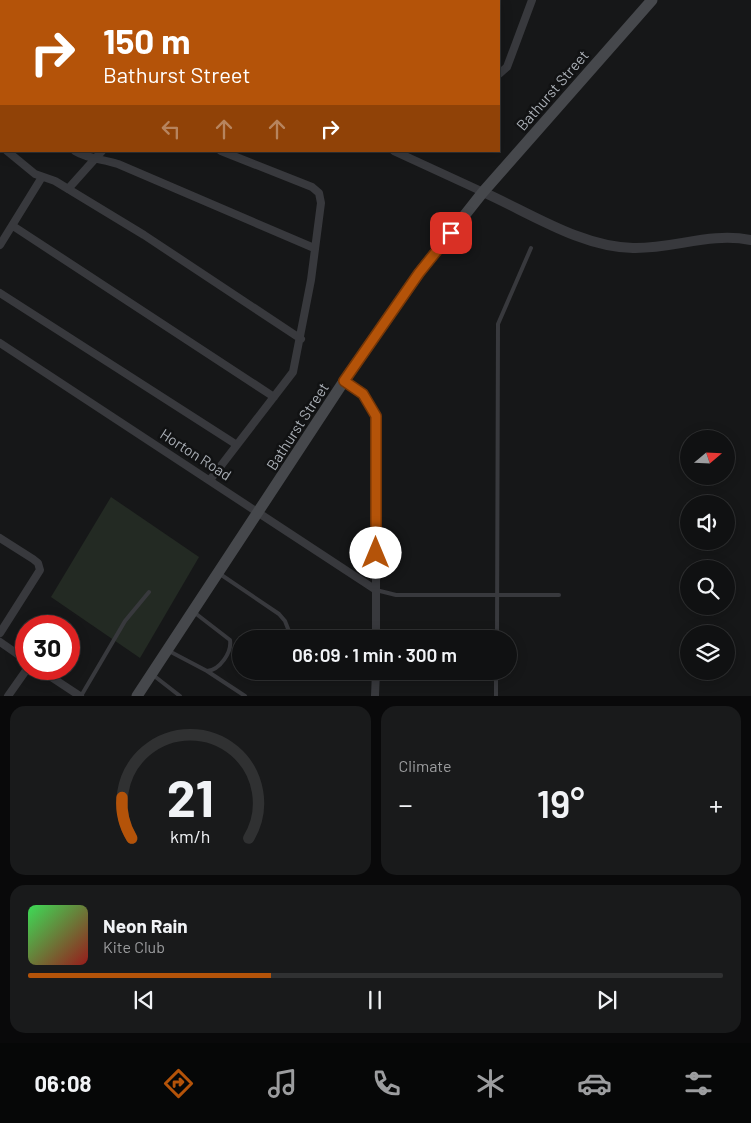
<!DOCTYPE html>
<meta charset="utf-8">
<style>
body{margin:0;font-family:Barlow,sans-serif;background:#191a1b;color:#f1f3f6;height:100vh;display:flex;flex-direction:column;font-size:19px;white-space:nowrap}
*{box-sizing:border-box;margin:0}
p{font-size:16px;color:#9c9d9f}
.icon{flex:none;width:28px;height:28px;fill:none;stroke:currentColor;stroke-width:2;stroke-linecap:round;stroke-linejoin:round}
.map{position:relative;height:696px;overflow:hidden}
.drawer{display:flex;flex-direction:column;gap:10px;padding:10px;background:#09090a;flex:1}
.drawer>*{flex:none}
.guide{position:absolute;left:0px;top:0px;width:500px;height:152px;box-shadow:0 2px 12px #0003,0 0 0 1px #303132;background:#b45309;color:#fff;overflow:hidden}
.needle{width:32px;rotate:71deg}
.fabs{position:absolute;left:680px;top:430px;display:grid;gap:10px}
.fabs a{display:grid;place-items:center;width:55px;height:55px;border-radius:50%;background:#101112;box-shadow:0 2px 12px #0003,0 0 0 1px #303132;font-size:25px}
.speed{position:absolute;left:15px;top:615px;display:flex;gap:10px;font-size:25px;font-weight:700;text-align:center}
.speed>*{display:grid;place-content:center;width:65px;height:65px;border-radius:50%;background:#101112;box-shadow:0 2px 12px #0003,0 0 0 1px #303132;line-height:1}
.speed .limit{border:8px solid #d22;background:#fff;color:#111}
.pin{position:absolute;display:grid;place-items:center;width:42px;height:42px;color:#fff;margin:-21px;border-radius:10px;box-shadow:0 2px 8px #0006}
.me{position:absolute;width:55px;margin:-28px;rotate:0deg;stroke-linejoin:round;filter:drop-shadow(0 0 4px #0008)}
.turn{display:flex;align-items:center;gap:18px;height:105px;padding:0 20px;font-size:22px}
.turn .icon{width:65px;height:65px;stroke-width:2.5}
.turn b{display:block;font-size:35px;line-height:42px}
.lanes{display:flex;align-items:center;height:48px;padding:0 20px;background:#0003;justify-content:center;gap:25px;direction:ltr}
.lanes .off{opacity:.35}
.big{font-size:38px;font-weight:600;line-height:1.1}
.drawer .widget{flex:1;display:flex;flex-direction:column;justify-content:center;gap:8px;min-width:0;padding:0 18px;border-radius:15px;background:#191a1b}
.drawer .dial{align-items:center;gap:0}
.dial svg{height:130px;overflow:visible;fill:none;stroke:#303132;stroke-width:7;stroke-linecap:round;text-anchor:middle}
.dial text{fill:#f1f3f6;stroke:none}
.song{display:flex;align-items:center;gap:15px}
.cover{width:60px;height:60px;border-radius:8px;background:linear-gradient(135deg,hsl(130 70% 55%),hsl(0 70% 35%))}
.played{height:5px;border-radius:2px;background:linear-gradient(90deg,#b45309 35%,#303132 35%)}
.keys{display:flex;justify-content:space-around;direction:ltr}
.heat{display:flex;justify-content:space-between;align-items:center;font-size:28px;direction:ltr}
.drawer .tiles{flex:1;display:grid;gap:10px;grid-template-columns:1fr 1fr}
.widget:last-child{grid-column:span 2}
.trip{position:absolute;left:232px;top:630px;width:285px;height:50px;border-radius:25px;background:#101112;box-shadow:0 2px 12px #0003,0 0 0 1px #303132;font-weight:600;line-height:50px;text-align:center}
.menu{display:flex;height:80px;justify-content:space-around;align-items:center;background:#060707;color:#9c9d9f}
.menu .icon{width:35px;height:35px}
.menu .selected{color:#b45309}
.menu b{font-size:22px;color:#f1f3f6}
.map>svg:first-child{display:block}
.green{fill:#232a23}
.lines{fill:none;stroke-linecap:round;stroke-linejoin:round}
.service{stroke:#38393d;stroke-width:4}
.minor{stroke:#38393d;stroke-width:8}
.tertiary{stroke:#38393d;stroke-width:10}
.secondary{stroke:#46484c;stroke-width:11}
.route-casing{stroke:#753606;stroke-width:12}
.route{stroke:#b45309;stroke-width:9}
.labels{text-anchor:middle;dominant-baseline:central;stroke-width:5;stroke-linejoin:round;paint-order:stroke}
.street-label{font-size:15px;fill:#aaafb6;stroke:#111213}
</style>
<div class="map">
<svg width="751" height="696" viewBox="0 0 751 696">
<rect width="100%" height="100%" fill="#161718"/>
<path class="green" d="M111,497l88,60 -59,101 -89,-61z"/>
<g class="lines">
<path class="service" d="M143,1l1,-1
M260,1v-1
M220,574l59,40 6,7 7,18
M376,590l20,5h163
M497,639l1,-315 33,-76
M169,651l38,20c13,-1 25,-19 23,-31l-35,-27
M207,671l38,25
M153,675l27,21
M81,696l44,-75 24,-29
M496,696v-25"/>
<path class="minor" d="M85,0l2,1
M0,33l1,1
M499,74l8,-7 25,-67
M0,144l1,2
M7,151l28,23 20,7 89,54 157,104
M75,151c13,8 28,8 43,13l196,84
M394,151l89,41
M68,189l34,-38
M13,226l261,171
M0,245l42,-68
M0,293l237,152
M0,343l376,247
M344,381l19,13 13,22v223
M210,480l83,-108 18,-92 10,-77 -2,-10 -7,-6 -91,-36
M0,538l33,21 5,4 2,7 -40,63
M0,642l26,18
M39,669l41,27
M8,696l19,-27
M375,696l1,-25"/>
<path class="tertiary" d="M483,192c47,21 98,55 150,56 41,1 76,-16 118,-8"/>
<path class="secondary" d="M137,696l207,-315 75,-108 64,-81 169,-192"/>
</g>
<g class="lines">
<g class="route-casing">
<path id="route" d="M376,553v-137l-13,-22 -19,-13 75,-108 32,-40"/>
</g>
<use href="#route" class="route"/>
</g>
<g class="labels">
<g class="street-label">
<text transform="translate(552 90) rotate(-49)">Bathurst Street</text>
<text transform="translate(297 426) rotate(-57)">Bathurst Street</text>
<text transform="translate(196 454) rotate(33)">Horton Road</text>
</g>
</g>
</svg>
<div class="fabs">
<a><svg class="needle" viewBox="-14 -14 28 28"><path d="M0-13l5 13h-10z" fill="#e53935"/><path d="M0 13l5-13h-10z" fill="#9c9d9f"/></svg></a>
<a><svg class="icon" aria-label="sound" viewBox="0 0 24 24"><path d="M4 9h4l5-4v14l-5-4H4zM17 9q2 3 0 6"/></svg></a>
<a><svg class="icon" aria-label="search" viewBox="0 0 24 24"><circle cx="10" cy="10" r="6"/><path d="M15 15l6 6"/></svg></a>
<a><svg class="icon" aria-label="layers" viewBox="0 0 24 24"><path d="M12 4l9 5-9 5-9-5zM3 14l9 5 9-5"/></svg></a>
</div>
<div class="speed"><div class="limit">30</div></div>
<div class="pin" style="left:451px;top:233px;background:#d93025"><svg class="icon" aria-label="arrive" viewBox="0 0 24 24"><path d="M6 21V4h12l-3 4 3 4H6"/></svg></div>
<svg class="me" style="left:376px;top:553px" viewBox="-20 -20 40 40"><circle r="19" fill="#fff"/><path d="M0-13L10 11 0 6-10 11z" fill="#b45309"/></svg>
<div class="trip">06:09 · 1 min · 300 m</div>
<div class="guide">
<div class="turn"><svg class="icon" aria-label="right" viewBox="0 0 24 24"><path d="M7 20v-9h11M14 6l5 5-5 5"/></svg><div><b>150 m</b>Bathurst Street</div></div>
<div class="lanes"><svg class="icon off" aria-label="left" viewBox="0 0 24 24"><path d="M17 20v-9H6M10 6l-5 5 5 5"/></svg><svg class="icon off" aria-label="ahead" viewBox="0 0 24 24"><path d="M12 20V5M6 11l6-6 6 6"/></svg><svg class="icon off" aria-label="ahead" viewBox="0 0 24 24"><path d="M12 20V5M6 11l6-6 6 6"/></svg><svg class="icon" aria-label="right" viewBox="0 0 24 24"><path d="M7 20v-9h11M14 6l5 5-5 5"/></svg></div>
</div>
</div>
<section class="drawer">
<div class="tiles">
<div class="widget dial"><svg viewBox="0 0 100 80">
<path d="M14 69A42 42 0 1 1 86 69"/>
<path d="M14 69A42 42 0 0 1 8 44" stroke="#b45309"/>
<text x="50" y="56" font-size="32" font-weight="700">21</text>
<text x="50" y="72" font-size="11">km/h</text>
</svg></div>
<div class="widget"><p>Climate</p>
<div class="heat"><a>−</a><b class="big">19°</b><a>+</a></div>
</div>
<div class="widget">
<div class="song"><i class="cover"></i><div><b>Neon Rain</b><p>Kite Club</p></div></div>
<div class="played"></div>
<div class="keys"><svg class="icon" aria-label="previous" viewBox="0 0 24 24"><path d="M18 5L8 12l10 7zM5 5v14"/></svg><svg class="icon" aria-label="pause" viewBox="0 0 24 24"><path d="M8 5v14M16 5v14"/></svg><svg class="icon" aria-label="next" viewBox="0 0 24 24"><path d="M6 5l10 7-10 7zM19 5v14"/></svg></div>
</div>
</div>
</section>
<nav class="menu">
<b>06:08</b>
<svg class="icon selected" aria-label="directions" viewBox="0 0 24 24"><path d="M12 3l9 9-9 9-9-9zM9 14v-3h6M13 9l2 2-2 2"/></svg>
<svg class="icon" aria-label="music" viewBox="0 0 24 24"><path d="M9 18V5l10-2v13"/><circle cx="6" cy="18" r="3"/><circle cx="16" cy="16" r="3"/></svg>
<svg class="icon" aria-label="phone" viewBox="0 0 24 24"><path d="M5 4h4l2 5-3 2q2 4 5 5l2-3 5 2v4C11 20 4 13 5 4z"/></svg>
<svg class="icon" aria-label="climate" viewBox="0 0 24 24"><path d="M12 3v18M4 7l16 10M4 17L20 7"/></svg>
<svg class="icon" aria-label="car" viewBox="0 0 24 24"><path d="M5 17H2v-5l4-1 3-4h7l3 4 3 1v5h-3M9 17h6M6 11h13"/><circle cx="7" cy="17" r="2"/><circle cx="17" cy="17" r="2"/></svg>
<svg class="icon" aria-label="filters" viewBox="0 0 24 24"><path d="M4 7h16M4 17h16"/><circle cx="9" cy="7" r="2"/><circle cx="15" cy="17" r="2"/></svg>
</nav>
